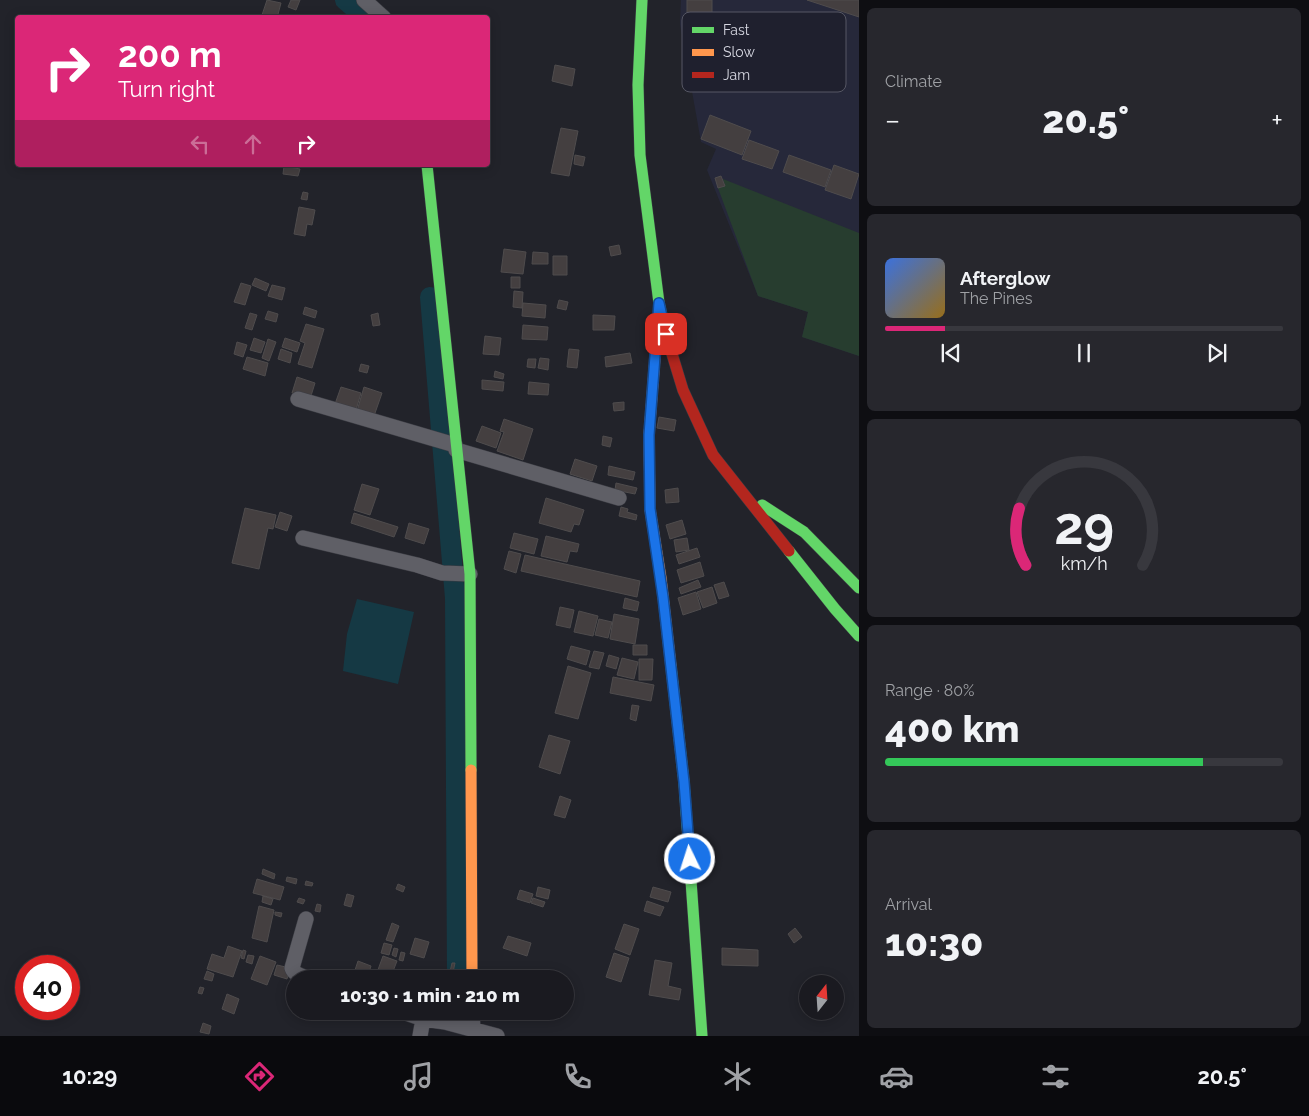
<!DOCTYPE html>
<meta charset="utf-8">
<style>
body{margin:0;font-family:Raleway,sans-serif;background:#27272d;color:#f1f3f6;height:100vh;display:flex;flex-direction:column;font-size:19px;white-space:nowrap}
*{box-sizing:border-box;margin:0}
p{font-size:16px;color:#9fa1a5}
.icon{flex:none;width:28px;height:28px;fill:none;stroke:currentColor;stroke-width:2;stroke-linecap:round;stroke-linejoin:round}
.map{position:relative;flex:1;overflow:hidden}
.sheet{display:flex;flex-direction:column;gap:8px;padding:8px;background:#0e0e12;width:450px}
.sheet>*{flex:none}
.top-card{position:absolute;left:15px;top:15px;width:475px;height:152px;border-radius:5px;box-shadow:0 2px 12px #0003,0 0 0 1px #38383e;background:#db2777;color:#fff;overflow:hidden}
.needle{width:32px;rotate:17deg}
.buttons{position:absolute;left:799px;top:975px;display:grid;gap:10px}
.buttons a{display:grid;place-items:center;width:45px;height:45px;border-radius:50%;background:#1a1a20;box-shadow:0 2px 12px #0003,0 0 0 1px #38383e;font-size:25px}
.speed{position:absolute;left:15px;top:955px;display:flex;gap:10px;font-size:25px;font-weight:700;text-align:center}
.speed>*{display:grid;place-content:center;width:65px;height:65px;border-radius:50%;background:#1a1a20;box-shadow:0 2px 12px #0003,0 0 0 1px #38383e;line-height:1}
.speed .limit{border:8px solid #d22;background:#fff;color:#111}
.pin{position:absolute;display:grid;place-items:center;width:42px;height:42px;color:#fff;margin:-21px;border-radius:10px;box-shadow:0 2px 8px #0006}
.me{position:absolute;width:55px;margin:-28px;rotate:356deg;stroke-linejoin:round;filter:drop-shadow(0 0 4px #0008)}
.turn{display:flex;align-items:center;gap:18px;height:105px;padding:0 20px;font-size:22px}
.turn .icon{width:65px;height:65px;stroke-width:2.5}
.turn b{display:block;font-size:35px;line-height:42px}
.lanes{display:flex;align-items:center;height:48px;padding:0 20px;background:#0003;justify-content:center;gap:25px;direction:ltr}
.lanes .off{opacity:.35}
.big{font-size:38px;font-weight:800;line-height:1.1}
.sheet .card{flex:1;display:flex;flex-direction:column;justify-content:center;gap:8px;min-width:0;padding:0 18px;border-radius:8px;background:#27272d}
.sheet .dial{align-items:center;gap:0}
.dial svg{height:130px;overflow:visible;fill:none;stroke:#38383e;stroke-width:7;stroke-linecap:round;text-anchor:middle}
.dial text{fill:#f1f3f6;stroke:none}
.song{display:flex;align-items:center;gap:15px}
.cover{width:60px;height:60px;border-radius:8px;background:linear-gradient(135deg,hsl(220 70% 55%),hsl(40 70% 35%))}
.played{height:5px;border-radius:2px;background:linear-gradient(90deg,#db2777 15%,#38383e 15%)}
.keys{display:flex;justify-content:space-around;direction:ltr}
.heat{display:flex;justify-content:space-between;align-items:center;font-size:28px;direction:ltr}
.charge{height:8px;border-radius:4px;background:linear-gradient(90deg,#34c759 80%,#38383e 0)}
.trip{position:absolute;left:286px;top:970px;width:288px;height:50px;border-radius:25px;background:#1a1a20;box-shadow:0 2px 12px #0003,0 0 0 1px #38383e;font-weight:800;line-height:50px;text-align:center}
.dock{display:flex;height:80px;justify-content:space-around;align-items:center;background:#0a0a0d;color:#9fa1a5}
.dock .icon{width:35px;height:35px}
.dock .selected{color:#db2777}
.dock b{font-size:22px;color:#f1f3f6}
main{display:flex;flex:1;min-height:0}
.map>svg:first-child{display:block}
.built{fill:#26283a}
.green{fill:#273d2f}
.water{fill:#153944}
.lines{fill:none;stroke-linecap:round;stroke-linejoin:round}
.canal{stroke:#153944;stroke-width:20}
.building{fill:#443f40;stroke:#4f4c4d}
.street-casing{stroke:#3c3d44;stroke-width:16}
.fast-casing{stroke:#3c3d44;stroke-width:12}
.slow-casing{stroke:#3c3d44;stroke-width:12}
.jam-casing{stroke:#3c3d44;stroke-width:12}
.street{stroke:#5f5f66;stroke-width:15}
.fast{stroke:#63d668;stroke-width:11}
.slow{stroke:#ff974d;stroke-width:11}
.jam{stroke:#b3261e;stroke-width:11}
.route-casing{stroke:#114b97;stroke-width:12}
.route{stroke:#1a73e8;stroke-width:9}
.key{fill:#1f202e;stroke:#565764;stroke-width:1}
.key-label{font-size:14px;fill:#d6d7e1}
</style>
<main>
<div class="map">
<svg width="859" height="1036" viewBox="0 0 859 1036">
<rect width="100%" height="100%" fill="#22232a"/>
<path class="built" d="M681,0h178v356l-57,-19 6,-25 -50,-16 -51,-126 9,-21 -15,-7 -21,-118z"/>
<path class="green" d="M723,179l136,54v123l-57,-19 6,-25 -50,-16 -40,-108 7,-2z"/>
<path class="water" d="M357,599l57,13 -16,72 -55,-13 4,-37z"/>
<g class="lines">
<path class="canal" d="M345,0l21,18
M430,297l25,301 2,381
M457,1011l1,9"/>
</g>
<path class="building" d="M267,0l14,3 -4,15h-16z
M291,0h9l-4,10 -8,-3z
M687,0h25v25l-25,-1z
M807,0h52v17z
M555,65l20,4 -3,17 -20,-5z
M710,115l41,16 -9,24 -41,-16z
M561,128l17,3 -9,45 -18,-3z
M749,140l30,11 -7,18 -30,-10z
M575,155l10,2 -2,9 -9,-2z
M789,155l42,15 -6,17 -42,-15z
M834,165l25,9 -8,25 -26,-9z
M284,166l16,3 -2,7 -15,-2z
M721,176l4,10 -7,2 -3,-10z
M303,192l5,1 -1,7 -6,-1z
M299,207l16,3 -3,15 -5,-1 -2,12 -11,-2z
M619,245l2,9 -10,2 -2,-9z
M504,249l22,3 -3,22 -22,-2z
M533,252l15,1v11h-16z
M553,256h14v19h-14z
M511,277h9v11h-9z
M255,278l14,6 -3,7 -14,-6z
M241,283l10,3 -6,19 -11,-3z
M272,285l13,3 -3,12 -14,-4z
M514,291l9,1 -1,16 -9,-1z
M559,300l9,2 -2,8 -9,-2z
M523,303l23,2 -1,13 -23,-2z
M305,307l12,4 -2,7 -12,-4z
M268,311l10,3 -2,8 -11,-3z
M250,313l7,2 -5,15 -7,-2z
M378,313l2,12 -7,1 -2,-11z
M593,315l22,1 -1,14h-21z
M306,324l18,5 -12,39 -14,-4 7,-21 -5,-2z
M523,325l25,2 -1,13 -25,-1z
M485,336l16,2 -2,17 -16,-1z
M254,338l11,4 -4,11 -11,-3z
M285,338l15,5 -3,9 -15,-5z
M268,339l8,3 -7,19 -7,-3z
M237,342l10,3 -4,12 -9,-3z
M281,349l11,4 -2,10 -12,-4z
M569,349l10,1 -2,18 -10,-1z
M630,353l2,10 -26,4 -1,-10z
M247,357l21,6 -3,13 -22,-7z
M540,358l9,1 -1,11 -10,-2z
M528,359h8l-1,9 -8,-1z
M361,364l8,2 -2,7 -8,-2z
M495,371l9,3 -1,5 -9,-2z
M297,377l18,6 -5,16 -18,-6z
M482,380l22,2 -1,9 -21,-2z
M529,382l20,2 -1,11 -20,-1z
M341,387l20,6 -5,17 -21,-6z
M364,387l18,6 -8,23 -17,-5z
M624,402v8l-10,1 -1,-8z
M659,417l17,3 -2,11 -17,-3z
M504,419l29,10 -10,31 -26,-9 7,-19 -4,-1z
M482,426l19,7 -5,15 -20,-7z
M603,436l9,2 -2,9 -8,-2z
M575,459l22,7 -5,15 -22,-7z
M609,466l26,6 -2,8 -25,-5z
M616,483l21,5 -2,6 -20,-4z
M362,484l17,5 -9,26 -16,-5z
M678,488l1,14 -13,1 -1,-13z
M546,498l38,12 -5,15 -5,-1 -3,8 -32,-9z
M621,507l7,2 -1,3 10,3 -1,5 -17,-4z
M245,508l31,7 -3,14 -5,-1 -9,41 -27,-6z
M280,512l12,4 -5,15 -12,-4z
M354,513l44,14 -4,10 -43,-14z
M682,520l4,14 -16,5 -4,-14z
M409,523l20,6 -5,15 -19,-6z
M514,533l24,6 -4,15 -24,-6z
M546,536l33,8 -2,8 -7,-1 -3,11 -26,-6z
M687,538l2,12 -13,2 -2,-12z
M697,548l3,9 -21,7 -3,-9z
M509,551l12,3 -5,19 -12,-4z
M525,555l115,26 -3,16 -116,-26z
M700,562l4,14 -23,7 -4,-13z
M698,580l3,7 -20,7 -2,-6z
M724,582l5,14 -10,3 -5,-14z
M712,587l5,16 -14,5 -6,-16z
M696,592l5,17 -18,6 -5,-17z
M625,598l14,4 -2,9 -14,-3z
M560,607l14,3 -4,18 -14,-3z
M579,611l19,5 -5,20 -19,-4z
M614,614l25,5 -4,25 -25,-5z
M599,619l13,3 -4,16 -13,-3z
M633,645h14v10h-14z
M571,646l19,5 -4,14 -19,-6z
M594,651l10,2 -5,16 -10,-2z
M609,655l10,3 -3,11 -10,-3z
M622,658l16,4 -4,17 -17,-4z
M639,659h14l-1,21h-13z
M568,666l23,7 -13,46 -23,-6z
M613,677l41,8 -3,16 -41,-8z
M632,705l7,1 -3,15 -6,-2z
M549,735l21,6 -10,33 -21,-7z
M560,796l11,4 -6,18 -11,-3z
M263,869l12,5 -1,5 -12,-5z
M287,877l10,2 -1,5 -10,-3z
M257,879l27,8 -4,13 -27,-7z
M306,881l7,2 -1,3 -7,-1z
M398,884l7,3 -2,5 -7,-3z
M538,887l12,3 -2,9 -12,-3z
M653,887l18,5 -3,10 -18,-5z
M520,890l13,4 -3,9 -13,-4z
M347,894l7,2 -3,11 -7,-2z
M263,896l10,3 -2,6 -9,-3z
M299,898l6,2 -2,4 -6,-2z
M533,898l12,4 -2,5 -12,-4z
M647,901l17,6 -4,9 -16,-5z
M317,904l4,1 -1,7 -5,-1z
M259,906l15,4 -7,32 -15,-4z
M275,912l7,1 -1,4 -6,-2z
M392,923l7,3 -6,16 -7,-2z
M624,924l15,5 -9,26 -15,-6z
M795,928l7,9 -8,6 -6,-9z
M508,936l23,7 -4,13 -24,-8z
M415,938l14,4 -5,16 -14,-4z
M384,943l8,2 -3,10 -8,-2z
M228,946l14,5 -9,26 -26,-8 5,-15 12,4z
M394,948l4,1 -2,8 -4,-2z
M722,948l36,2v16l-36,-1z
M243,950l3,1 -2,8 -3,-1z
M401,952l4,1 -2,8 -4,-1z
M614,953l15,5 -8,24 -15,-5z
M248,955l6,1 -2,8 -6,-2z
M260,956l16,6 -9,23 -16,-6z
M383,956l14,5 -7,18h-14l-1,-1z
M655,960l17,3 -4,23 13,3 -2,11 -30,-5z
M358,961l13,5 -4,13h-15z
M452,963h3l-3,14 -3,-1z
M277,965l13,3 -3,11 -13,-4z
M207,971l7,3 -2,7 -8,-2z
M200,987l4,1 -2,6 -4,-1z
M227,994l12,5 -5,15 -12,-5z
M203,1023l8,3 -2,8 -9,-2z"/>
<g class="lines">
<g class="street-casing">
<path id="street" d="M364,0l20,18
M298,399l157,46
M456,450l163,48
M303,538l114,27 25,8 28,1
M306,919l-14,49c2,7 11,8 17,11
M400,1011l23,8
M472,1011l1,18
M420,1036l3,-17 22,3 52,14"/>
</g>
<g class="fast-casing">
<path id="fast" d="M642,0l-4,85 2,70 19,148 6,28
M427,165l43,409 1,196
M762,505l42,27 55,56
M789,551l46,58 24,27
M671,666l13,116 18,254"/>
</g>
<g class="slow-casing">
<path id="slow" d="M658,319l-9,116 1,74 11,69 10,88
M471,770l1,209"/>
</g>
<g class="jam-casing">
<path id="jam" d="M665,331l18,59 30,65 76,96"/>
</g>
<use href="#street" class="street"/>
<use href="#fast" class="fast"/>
<use href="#slow" class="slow"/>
<use href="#jam" class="jam"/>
</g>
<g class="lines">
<g class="route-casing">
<path id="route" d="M666,334l-7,-31 -10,132 1,74 13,88 21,185 6,77"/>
</g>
<use href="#route" class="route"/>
</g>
<rect x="682" y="12" width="164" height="80" rx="8" class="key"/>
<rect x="692" y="27" width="22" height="6" fill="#63d668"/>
<rect x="692" y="49" width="22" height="7" fill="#ff974d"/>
<rect x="692" y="72" width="22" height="6" fill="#b3261e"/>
<g class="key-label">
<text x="723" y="35">Fast</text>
<text x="723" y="57">Slow</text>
<text x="723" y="80">Jam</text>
</g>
</svg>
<div class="buttons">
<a><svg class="needle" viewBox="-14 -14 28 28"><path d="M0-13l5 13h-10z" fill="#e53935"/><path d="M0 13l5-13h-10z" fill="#9fa1a5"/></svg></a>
</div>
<div class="speed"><div class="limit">40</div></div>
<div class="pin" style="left:666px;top:334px;background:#d93025"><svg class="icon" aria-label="arrive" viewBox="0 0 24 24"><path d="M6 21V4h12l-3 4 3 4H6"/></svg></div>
<svg class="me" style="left:690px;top:859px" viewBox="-20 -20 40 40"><circle r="17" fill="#1a73e8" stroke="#fff" stroke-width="3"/><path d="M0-11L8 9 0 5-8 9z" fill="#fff"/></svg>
<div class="trip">10:30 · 1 min · 210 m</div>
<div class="top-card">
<div class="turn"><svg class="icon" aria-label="right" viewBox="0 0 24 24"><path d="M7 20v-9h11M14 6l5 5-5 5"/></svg><div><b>200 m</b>Turn right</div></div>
<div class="lanes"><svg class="icon off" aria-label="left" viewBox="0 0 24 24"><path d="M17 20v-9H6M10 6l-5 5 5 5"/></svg><svg class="icon off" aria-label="ahead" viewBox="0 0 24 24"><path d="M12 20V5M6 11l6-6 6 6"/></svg><svg class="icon" aria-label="right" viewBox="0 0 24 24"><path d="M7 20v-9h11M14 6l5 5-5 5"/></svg></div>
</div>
</div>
<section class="sheet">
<div class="card"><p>Climate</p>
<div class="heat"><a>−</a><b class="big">20.5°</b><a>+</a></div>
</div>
<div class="card">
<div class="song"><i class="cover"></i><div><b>Afterglow</b><p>The Pines</p></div></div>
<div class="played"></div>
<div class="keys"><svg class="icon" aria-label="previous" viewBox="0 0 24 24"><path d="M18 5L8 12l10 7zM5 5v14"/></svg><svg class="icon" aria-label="pause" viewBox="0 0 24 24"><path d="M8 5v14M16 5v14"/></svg><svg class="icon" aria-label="next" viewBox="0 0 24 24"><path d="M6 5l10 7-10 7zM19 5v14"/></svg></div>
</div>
<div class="card dial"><svg viewBox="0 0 100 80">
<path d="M14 69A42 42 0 1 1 86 69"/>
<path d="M14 69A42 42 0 0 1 10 34" stroke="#db2777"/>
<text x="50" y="56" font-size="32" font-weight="700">29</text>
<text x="50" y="72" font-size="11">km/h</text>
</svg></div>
<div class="card"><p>Range · 80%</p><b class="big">400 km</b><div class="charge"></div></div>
<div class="card"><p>Arrival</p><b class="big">10:30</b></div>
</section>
</main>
<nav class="dock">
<b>10:29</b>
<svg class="icon selected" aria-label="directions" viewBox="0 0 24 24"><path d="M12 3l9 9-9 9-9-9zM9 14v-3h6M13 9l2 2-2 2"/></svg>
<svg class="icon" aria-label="music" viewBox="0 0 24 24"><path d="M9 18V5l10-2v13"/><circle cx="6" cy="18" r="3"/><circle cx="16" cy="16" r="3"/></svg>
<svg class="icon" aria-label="phone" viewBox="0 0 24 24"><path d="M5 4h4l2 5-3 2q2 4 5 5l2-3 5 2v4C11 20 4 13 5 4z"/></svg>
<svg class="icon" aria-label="climate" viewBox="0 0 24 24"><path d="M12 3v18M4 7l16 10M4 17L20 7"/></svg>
<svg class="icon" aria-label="car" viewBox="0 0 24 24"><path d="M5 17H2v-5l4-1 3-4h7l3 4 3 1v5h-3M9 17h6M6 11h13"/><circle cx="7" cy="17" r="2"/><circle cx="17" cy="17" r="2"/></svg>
<svg class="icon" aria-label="filters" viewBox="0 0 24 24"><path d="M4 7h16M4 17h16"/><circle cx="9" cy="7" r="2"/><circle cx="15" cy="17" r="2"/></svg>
<b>20.5°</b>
</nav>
